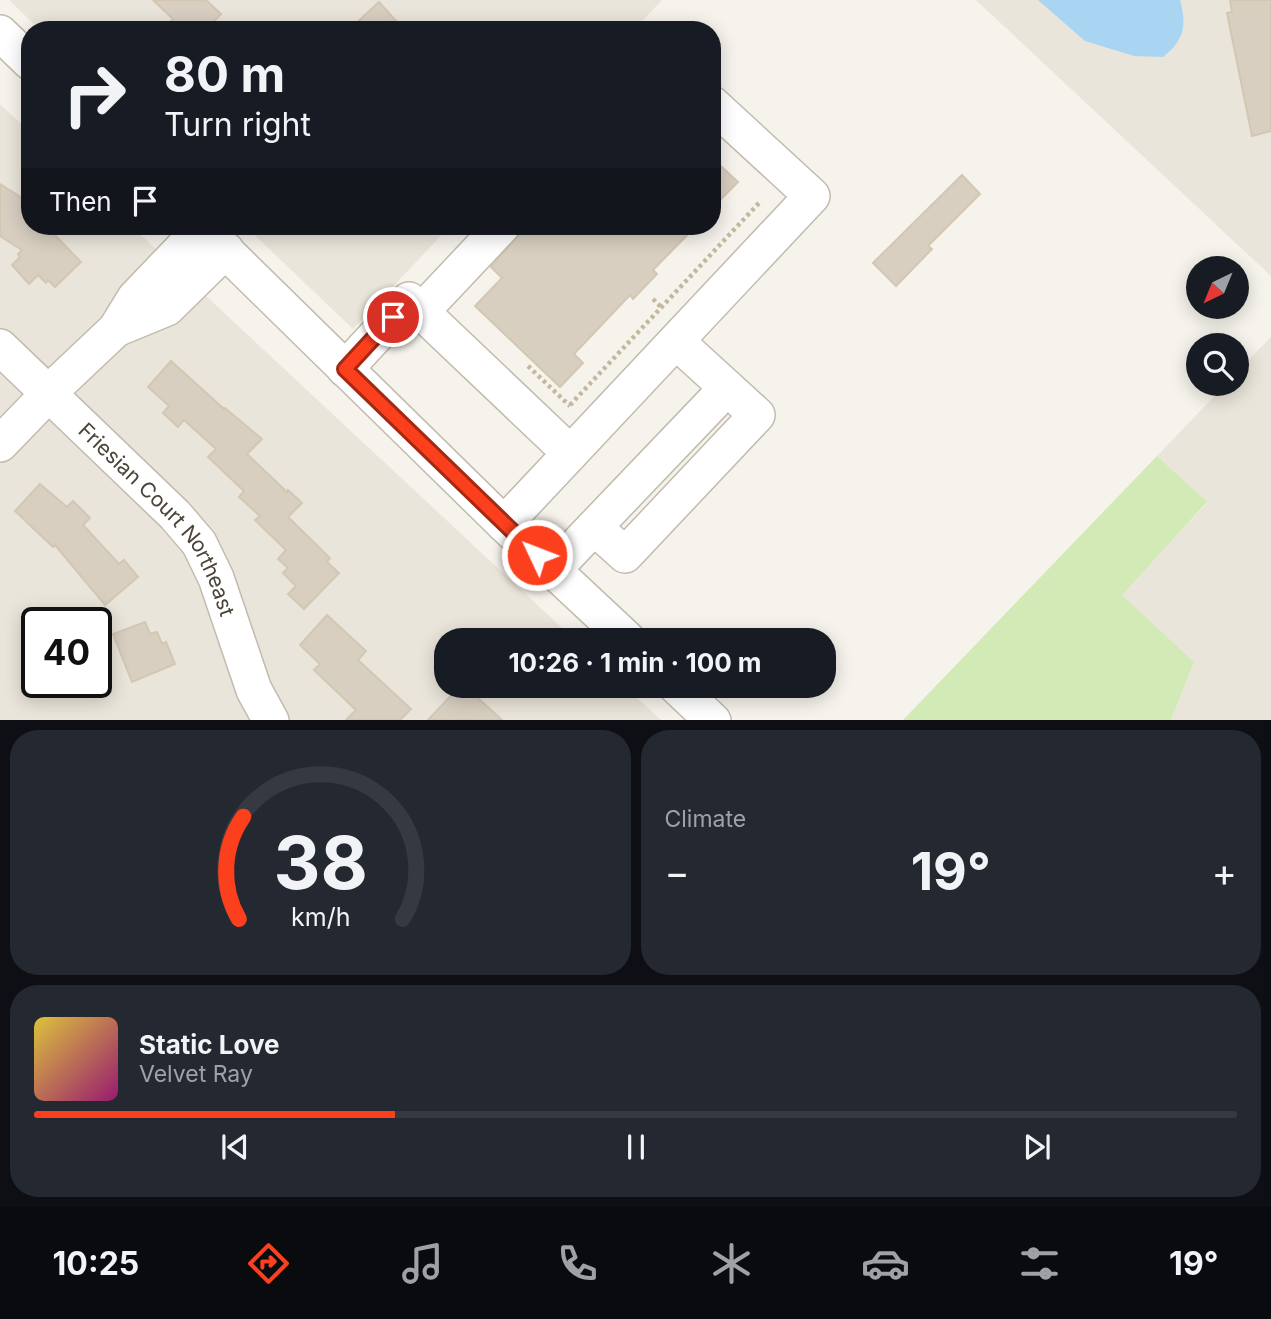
<!DOCTYPE html>
<meta charset="utf-8">
<style>
body{margin:0;font-family:Inter,sans-serif;background:#242831;color:#f1f3f6;height:100vh;display:flex;flex-direction:column;font-size:26px;white-space:nowrap}
*{box-sizing:border-box;margin:0}
p{font-size:23px;color:#9ea1a6}
.icon{flex:none;width:38px;height:38px;fill:none;stroke:currentColor;stroke-width:2;stroke-linecap:round;stroke-linejoin:round}
.map{position:relative;height:720px;overflow:hidden}
.drawer{display:flex;flex-direction:column;gap:10px;padding:10px;background:#0d0f14;flex:1}
.drawer>*{flex:none}
.guide{position:absolute;left:21px;top:21px;width:700px;height:214px;border-radius:28px;box-shadow:0 4px 18px #0003;background:#171b24;color:#f1f3f6;overflow:hidden}
.needle{width:46px;rotate:223deg}
.controls{position:absolute;left:1186px;top:256px;display:grid;gap:14px}
.controls a{display:grid;place-items:center;width:63px;height:63px;border-radius:50%;background:#171b24;box-shadow:0 4px 18px #0003;font-size:35px}
.speed{position:absolute;left:21px;top:607px;display:flex;gap:14px;font-size:35px;font-weight:700;text-align:center}
.speed>*{display:grid;place-content:center;width:91px;height:91px;border-radius:50%;background:#171b24;box-shadow:0 4px 18px #0003;line-height:1}
.speed .limit{border:4px solid #111;border-radius:10px;background:#fff;color:#111}
.pin{position:absolute;display:grid;place-items:center;width:60px;height:60px;color:#fff;margin:-30px;border:4px solid #fff;border-radius:50%;box-shadow:0 2px 7px #0007}
.me{position:absolute;width:77px;margin:-38px;rotate:313deg;stroke-linejoin:round;filter:drop-shadow(0 0 5px #0008)}
.turn{display:flex;align-items:center;gap:24px;height:147px;padding:0 28px;font-size:32px}
.turn .icon{width:91px;height:91px;stroke-width:2.5}
.turn b{display:block;font-size:49px;line-height:60px}
.then{display:flex;align-items:center;height:66px;padding:0 28px;background:#0003;gap:14px;font-size:26px}
.big{font-size:52px;font-weight:700;line-height:1.1}
.drawer .card{flex:1;display:flex;flex-direction:column;justify-content:center;gap:10px;min-width:0;padding:0 24px;border-radius:28px;background:#242831}
.drawer .dial{align-items:center;gap:0}
.dial svg{height:182px;overflow:visible;fill:none;stroke:#363941;stroke-width:7;stroke-linecap:round;text-anchor:middle}
.dial text{fill:#f1f3f6;stroke:none}
.song{display:flex;align-items:center;gap:21px}
.cover{width:84px;height:84px;border-radius:10px;background:linear-gradient(135deg,hsl(50 70% 55%),hsl(320 70% 35%))}
.played{height:7px;border-radius:4px;background:linear-gradient(90deg,#fc3f1d 30%,#363941 30%)}
.keys{display:flex;justify-content:space-around;direction:ltr}
.heat{display:flex;justify-content:space-between;align-items:center;font-size:38px;direction:ltr}
.drawer .tiles{flex:1;display:grid;gap:10px;grid-template-columns:1fr 1fr}
.card:last-child{grid-column:span 2}
.trip{position:absolute;left:434px;top:628px;width:402px;height:70px;border-radius:28px;background:#171b24;box-shadow:0 4px 18px #0003;font-weight:700;line-height:70px;text-align:center}
.tabs{display:flex;height:112px;justify-content:space-around;align-items:center;background:#090b0e;color:#9ea1a6}
.tabs .icon{width:49px;height:49px}
.tabs .current{color:#fc3f1d}
.tabs b{font-size:32px;color:#f1f3f6}
.map>svg:first-child{display:block}
.residential{fill:#eae5da;fill-rule:evenodd}
.green{fill:#d2eab5}
.water{fill:#a9d4f2}
.building{fill:#d8cfc1;stroke:#d3c7b4;stroke-width:2}
.lines{fill:none;stroke-linecap:round;stroke-linejoin:round}
.minor-casing{stroke:#c2bbae;stroke-width:38}
.path{stroke:#c4b79f;stroke-width:4.5;stroke-dasharray:3.5 3.5;stroke-linecap:butt}
.minor{stroke:#fff;stroke-width:35}
.route-casing{stroke:#a42913;stroke-width:18}
.route{stroke:#fc3f1d;stroke-width:12}
.labels{text-anchor:middle;dominant-baseline:central;stroke-width:6;stroke-linejoin:round;paint-order:stroke}
.street-label{font-size:21px;fill:#4b4439;stroke:#fff}
</style>
<div class="map">
<svg width="1271" height="721" viewBox="0 0 1271 721">
<rect width="100%" height="100%" fill="#f6f3ec"/>
<path class="residential" d="M9,0h653l-28,30h-594z
M976,0h295v276z
M0,104l30,28v94h101l444,414h-129v46h178l37,34h-661zM37,623h59v59h-59z
M245,226h205l-97,103z
M1271,337v383h-100l23,-58 -73,-67 86,-92 -50,-47 70,-73h10v-11z"/>
<path class="green" d="M1157,456l50,46 -85,93 72,67 -23,58h-268z"/>
<path class="water" d="M1038,0h142c7,26 4,40 -17,57l-29,-1 -49,-15z"/>
<path class="building" d="M153,0h53l15,14 -15,16h-43l10,-11z
M1230,0h41v131l-19,5 -25,-123 5,-1z
M379,2l25,28h-55z
M712,158l26,24 -26,26z
M962,175l18,19 -52,52 4,3 -36,37 -23,-23z
M0,184l30,19v23h16l35,36 -26,25 -7,-7 -2,3 -8,-8 -9,9 -17,-19 8,-8 -2,-3 4,-4 -22,-14z
M527,226h169l-43,44 4,4 -24,25 -3,-4 -56,59 9,9 -23,24 -85,-81 27,-28 -11,-11z
M171,361l53,48 1,-1 37,31 -15,15 40,38 1,-2 14,13 -14,14 42,41 -3,4 12,11 -35,36 -16,-15 8,-8 -13,-13 5,-5 -10,-9 8,-9 -31,-30 5,-4 -21,-19 5,-6 -36,-34 8,-8 -32,-29 -6,7 -15,-14 6,-7 -21,-19z
M40,484l27,23 6,-6 17,17 -7,7 36,39 5,-4 14,17 -33,28 -50,-60 -2,2 -38,-36z
M327,615l39,36 -8,9 53,49 -11,11h-54l10,-10 -42,-40 6,-6 -20,-19z
M145,622l5,12 7,-2 5,12 4,-2 9,22 -43,18 -19,-48z
M460,686h5l37,34h-74z"/>
<g class="lines">
<g class="minor-casing">
<g id="minor">
<path d="M0,33l30,29"/>
<path d="M200,226l304,298 124,116"/>
<path d="M421,312l81,-86"/>
<path d="M116,329l51,-21 59,-58"/>
<path id="s1" d="M0,347l175,168 24,28 17,35 38,112 17,31"/>
<path d="M345,369l64,-69 161,153"/>
<path d="M0,444l61,-63 55,-52 19,-31 67,-70"/>
<path d="M504,524l308,-328 -100,-92"/>
<path d="M594,527l31,28 132,-140 -80,-73"/>
<path d="M553,570l174,-182"/>
<path d="M676,686l37,35"/>
</g>
</g>
<path class="path" d="M653,299l8,8
M528,366l42,40
M570,405l189,-202"/>
<use href="#minor" class="minor"/>
</g>
<g class="lines">
<g class="route-casing">
<path id="route" d="M393,317l-48,52 192,186"/>
</g>
<use href="#route" class="route"/>
</g>
<g class="labels">
<g class="street-label">
<text stroke="none"><textPath href="#s1" startOffset="236">Friesian Court Northeast</textPath></text>
</g>
</g>
</svg>
<div class="controls">
<a><svg class="needle" viewBox="-14 -14 28 28"><path d="M0-13l5 13h-10z" fill="#e53935"/><path d="M0 13l5-13h-10z" fill="#9ea1a6"/></svg></a>
<a><svg class="icon" aria-label="search" viewBox="0 0 24 24"><circle cx="10" cy="10" r="6"/><path d="M15 15l6 6"/></svg></a>
</div>
<div class="speed"><div class="limit">40</div></div>
<div class="pin" style="left:393px;top:317px;background:#d93025"><svg class="icon" aria-label="arrive" viewBox="0 0 24 24"><path d="M6 21V4h12l-3 4 3 4H6"/></svg></div>
<svg class="me" style="left:537px;top:555px" viewBox="-20 -20 40 40"><circle r="17" fill="#fc3f1d" stroke="#fff" stroke-width="3"/><path d="M0-11L8 9 0 5-8 9z" fill="#fff"/></svg>
<div class="trip">10:26 · 1 min · 100 m</div>
<div class="guide">
<div class="turn"><svg class="icon" aria-label="right" viewBox="0 0 24 24"><path d="M7 20v-9h11M14 6l5 5-5 5"/></svg><div><b>80 m</b>Turn right</div></div>
<div class="then">Then<svg class="icon" aria-label="arrive" viewBox="0 0 24 24"><path d="M6 21V4h12l-3 4 3 4H6"/></svg></div>
</div>
</div>
<section class="drawer">
<div class="tiles">
<div class="card dial"><svg viewBox="0 0 100 80">
<path d="M14 69A42 42 0 1 1 86 69"/>
<path d="M14 69A42 42 0 0 1 16 24" stroke="#fc3f1d"/>
<text x="50" y="56" font-size="32" font-weight="700">38</text>
<text x="50" y="72" font-size="11">km/h</text>
</svg></div>
<div class="card"><p>Climate</p>
<div class="heat"><a>−</a><b class="big">19°</b><a>+</a></div>
</div>
<div class="card">
<div class="song"><i class="cover"></i><div><b>Static Love</b><p>Velvet Ray</p></div></div>
<div class="played"></div>
<div class="keys"><svg class="icon" aria-label="previous" viewBox="0 0 24 24"><path d="M18 5L8 12l10 7zM5 5v14"/></svg><svg class="icon" aria-label="pause" viewBox="0 0 24 24"><path d="M8 5v14M16 5v14"/></svg><svg class="icon" aria-label="next" viewBox="0 0 24 24"><path d="M6 5l10 7-10 7zM19 5v14"/></svg></div>
</div>
</div>
</section>
<nav class="tabs">
<b>10:25</b>
<svg class="icon current" aria-label="directions" viewBox="0 0 24 24"><path d="M12 3l9 9-9 9-9-9zM9 14v-3h6M13 9l2 2-2 2"/></svg>
<svg class="icon" aria-label="music" viewBox="0 0 24 24"><path d="M9 18V5l10-2v13"/><circle cx="6" cy="18" r="3"/><circle cx="16" cy="16" r="3"/></svg>
<svg class="icon" aria-label="phone" viewBox="0 0 24 24"><path d="M5 4h4l2 5-3 2q2 4 5 5l2-3 5 2v4C11 20 4 13 5 4z"/></svg>
<svg class="icon" aria-label="climate" viewBox="0 0 24 24"><path d="M12 3v18M4 7l16 10M4 17L20 7"/></svg>
<svg class="icon" aria-label="car" viewBox="0 0 24 24"><path d="M5 17H2v-5l4-1 3-4h7l3 4 3 1v5h-3M9 17h6M6 11h13"/><circle cx="7" cy="17" r="2"/><circle cx="17" cy="17" r="2"/></svg>
<svg class="icon" aria-label="filters" viewBox="0 0 24 24"><path d="M4 7h16M4 17h16"/><circle cx="9" cy="7" r="2"/><circle cx="15" cy="17" r="2"/></svg>
<b>19°</b>
</nav>
